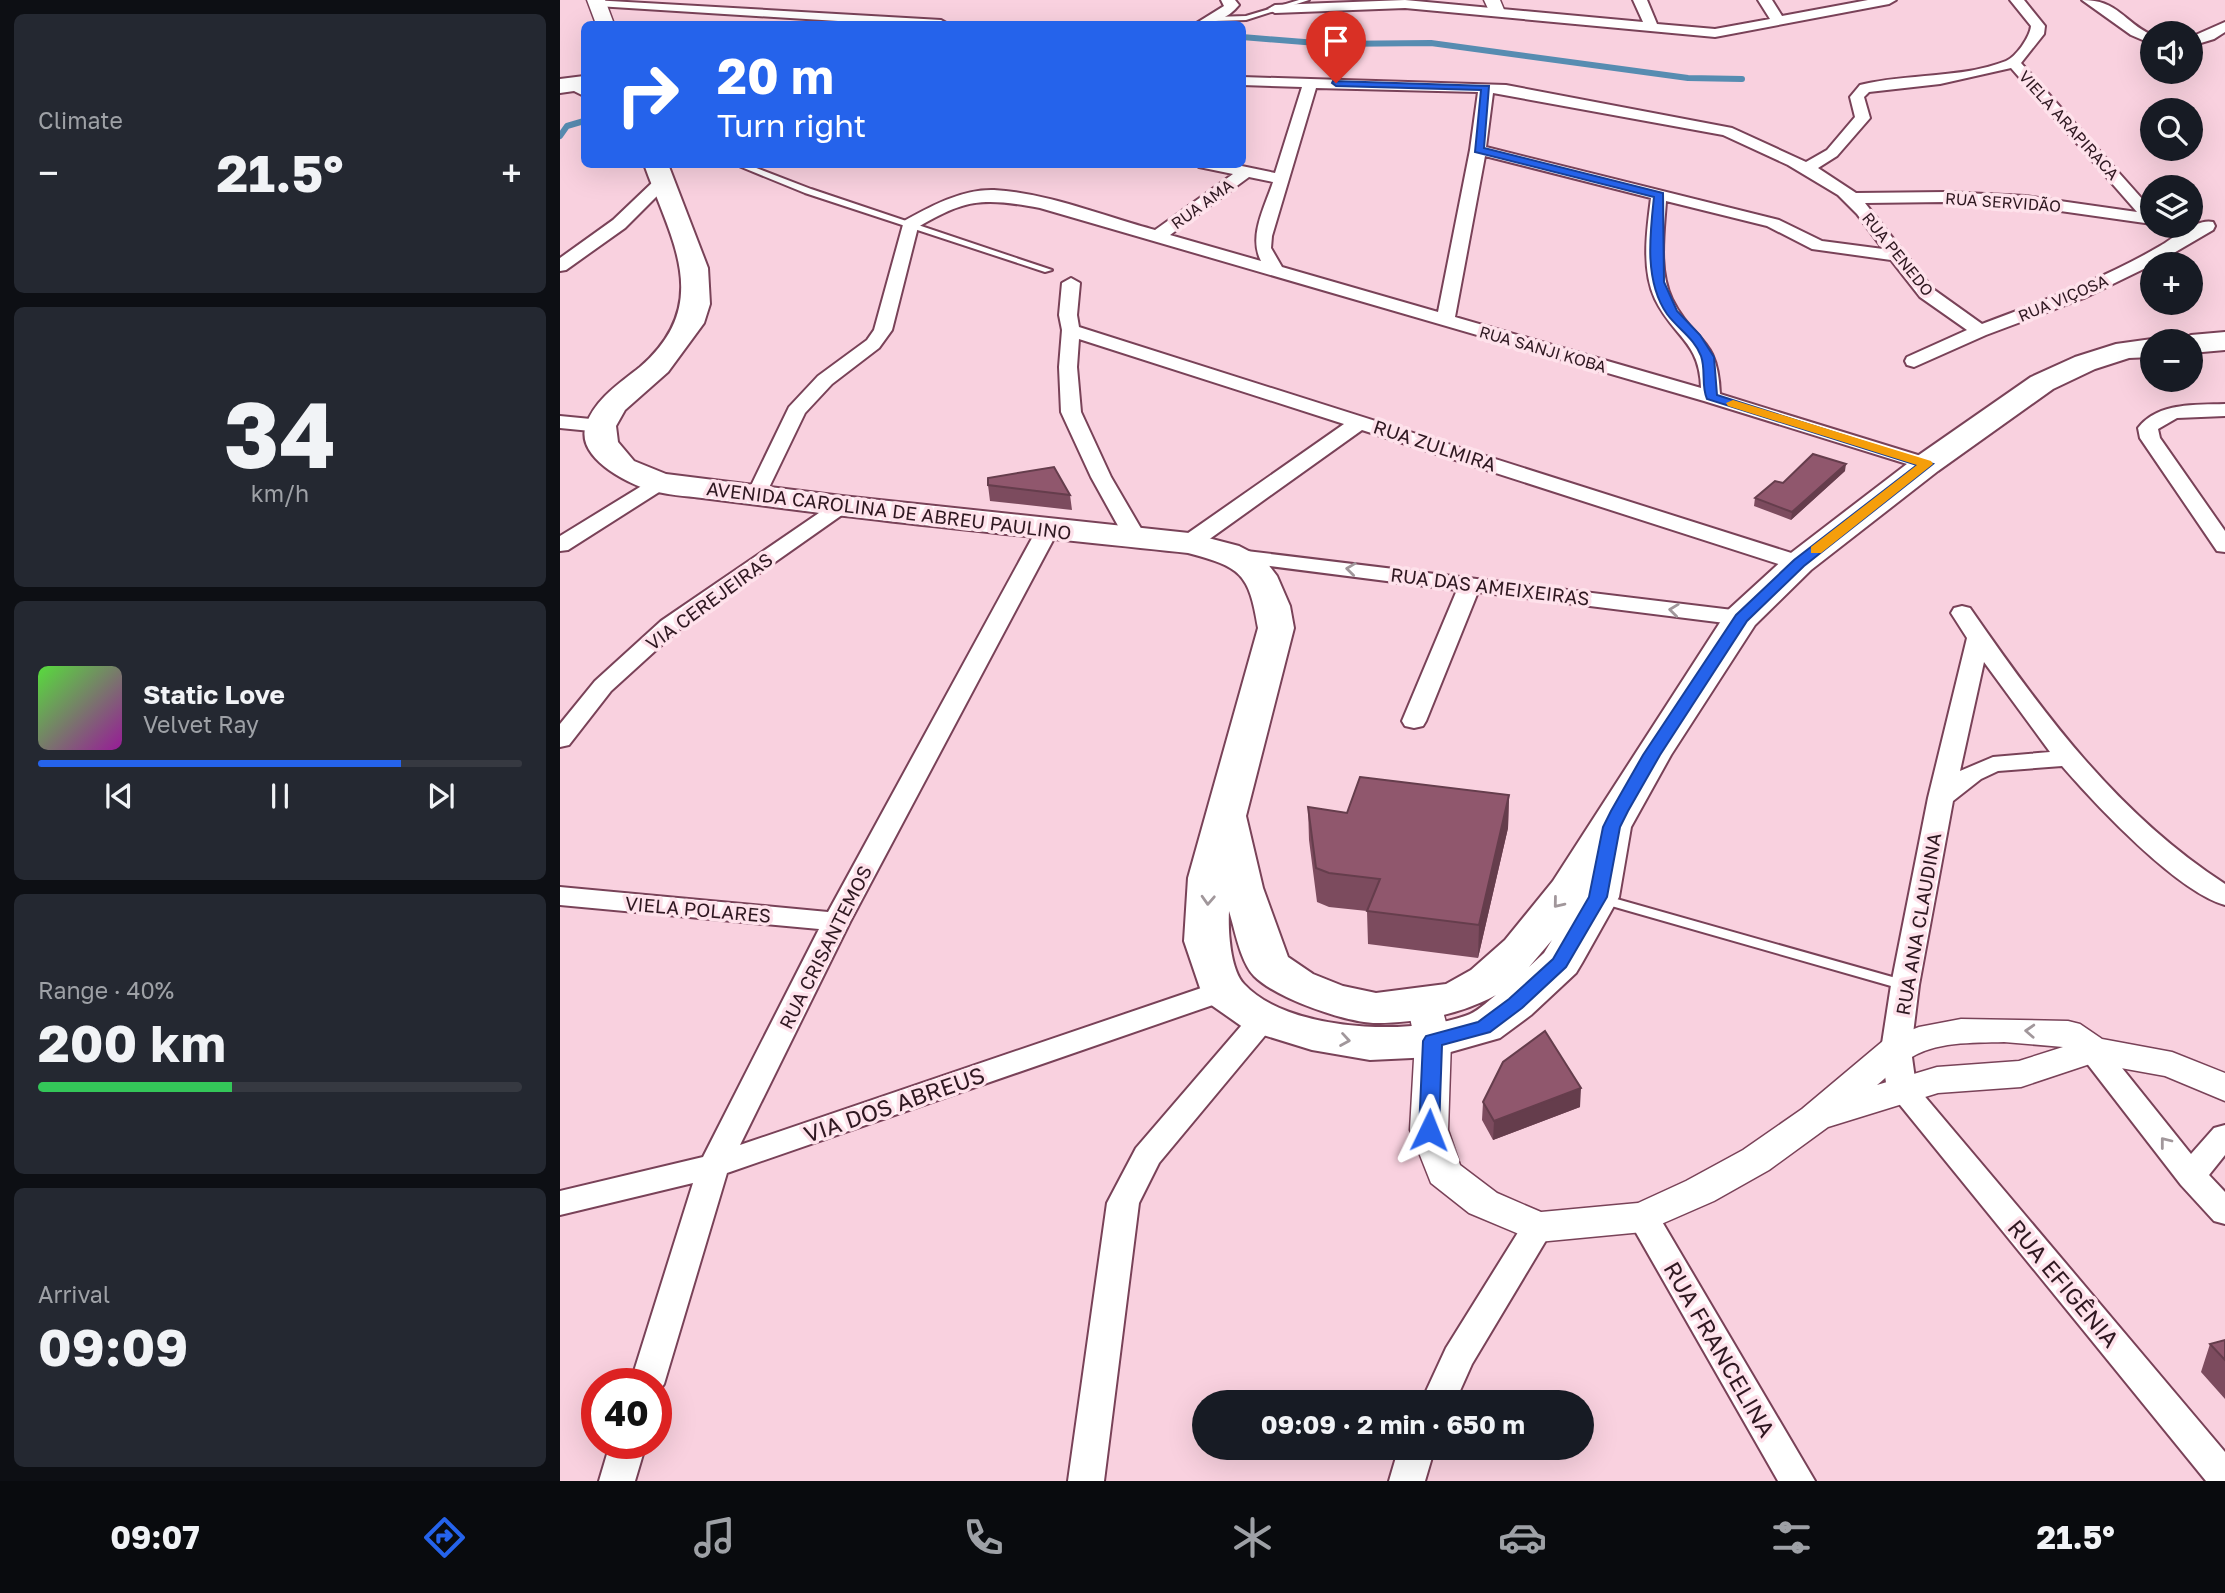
<!DOCTYPE html>
<meta charset="utf-8">
<style>
body{margin:0;font-family:"Golos Text",sans-serif;background:#242831;color:#f1f3f6;height:100vh;display:flex;flex-direction:column;font-size:26px;white-space:nowrap}
*{box-sizing:border-box;margin:0}
p{font-size:23px;color:#9ea1a6}
.icon{flex:none;width:38px;height:38px;fill:none;stroke:currentColor;stroke-width:2;stroke-linecap:round;stroke-linejoin:round}
.map{position:relative;flex:1;overflow:hidden}
.drawer{display:flex;flex-direction:column;gap:14px;padding:14px;background:#0d0f14;width:560px}
.drawer>*{flex:none}
.banner{position:absolute;left:21px;top:21px;width:665px;height:147px;border-radius:10px;box-shadow:0 7px 28px #0002;background:#2563eb;color:#fff;overflow:hidden}
.controls{position:absolute;left:1580px;top:21px;display:grid;gap:14px}
.controls a{display:grid;place-items:center;width:63px;height:63px;border-radius:50%;background:#171b24;box-shadow:0 7px 28px #0002;font-size:35px}
.speed{position:absolute;left:21px;top:1368px;display:flex;gap:14px;font-size:35px;font-weight:700;text-align:center}
.speed>*{display:grid;place-content:center;width:91px;height:91px;border-radius:50%;background:#171b24;box-shadow:0 7px 28px #0002;line-height:1}
.speed .limit{border:10px solid #d22;background:#fff;color:#111}
.pin{position:absolute;display:grid;place-items:center;width:60px;height:60px;color:#fff;margin:-72px -30px;border-radius:50% 50% 50% 0;rotate:-45deg;box-shadow:0 0 7px #0007}
.pin .icon{rotate:45deg}
.me{position:absolute;width:77px;margin:-38px;rotate:2deg;stroke-linejoin:round;filter:drop-shadow(0 0 5px #0008)}
.turn{display:flex;align-items:center;gap:24px;height:147px;padding:0 21px;font-size:32px}
.turn .icon{width:91px;height:91px;stroke-width:2.5}
.turn b{display:block;font-size:49px;line-height:60px}
.big{font-size:52px;font-weight:700;line-height:1.1}
.drawer .tile{flex:1;display:flex;flex-direction:column;justify-content:center;gap:10px;min-width:0;padding:0 24px;border-radius:10px;background:#242831}
.drawer .dial{align-items:center;gap:0}
.dial b{font-size:91px;line-height:1}
.song{display:flex;align-items:center;gap:21px}
.cover{width:84px;height:84px;border-radius:10px;background:linear-gradient(135deg,hsl(110 70% 55%),hsl(300 70% 35%))}
.played{height:7px;border-radius:4px;background:linear-gradient(90deg,#2563eb 75%,#363941 75%)}
.keys{display:flex;justify-content:space-around;direction:ltr}
.heat{display:flex;justify-content:space-between;align-items:center;font-size:38px;direction:ltr}
.charge{height:10px;border-radius:5px;background:linear-gradient(90deg,#34c759 40%,#363941 0)}
.trip{position:absolute;left:632px;top:1390px;width:402px;height:70px;border-radius:35px;background:#171b24;box-shadow:0 7px 28px #0002;font-weight:700;line-height:70px;text-align:center}
.menu{display:flex;height:112px;justify-content:space-around;align-items:center;background:#090b0e;color:#9ea1a6}
.menu .icon{width:49px;height:49px}
.menu .current{color:#2563eb}
.menu b{font-size:32px;color:#f1f3f6}
main{display:flex;flex:1;min-height:0}
.map>svg:first-child{display:block}
.lines{fill:none;stroke-linecap:round;stroke-linejoin:round}
.stream{stroke:#578cb1;stroke-width:6}
.service-casing{stroke:#794258;stroke-width:4}
.minor-casing{stroke:#794258;stroke-width:4}
.tertiary-casing{stroke:#794258;stroke-width:3}
.secondary-casing{stroke:#794258;stroke-width:3}
.primary-casing{stroke:#794258;stroke-width:4}
.service{fill:#fff;fill-rule:evenodd}
.minor{fill:#fff;fill-rule:evenodd}
.tertiary{fill:#fff;fill-rule:evenodd}
.secondary{fill:#fff;fill-rule:evenodd}
.primary{fill:#fff;fill-rule:evenodd}
.wall{fill:#7c4b5e}
.shaded-wall{fill:#653d4c}
.building{fill:#90576d;stroke:#653d4c;stroke-width:2}
.oneway{stroke:#a1979b}
.route{fill:#2563eb;stroke:#184099;stroke-width:2}
.slow{fill:#f59e0b}
.labels{text-anchor:middle;dominant-baseline:central;stroke-width:7;stroke-linejoin:round;paint-order:stroke}
.far-street-label{font-size:16px;fill:#2f1821;stroke:#fee2eb}
.street-label{font-size:19px;fill:#2f1821;stroke:#fee2eb}
.near-street-label{font-size:23px;fill:#2f1821;stroke:#fee2eb}
</style>
<main>
<section class="drawer">
<div class="tile"><p>Climate</p>
<div class="heat"><a>−</a><b class="big">21.5°</b><a>+</a></div>
</div>
<div class="tile dial"><b>34</b><p>km/h</p></div>
<div class="tile">
<div class="song"><i class="cover"></i><div><b>Static Love</b><p>Velvet Ray</p></div></div>
<div class="played"></div>
<div class="keys"><svg class="icon" aria-label="previous" viewBox="0 0 24 24"><path d="M18 5L8 12l10 7zM5 5v14"/></svg><svg class="icon" aria-label="pause" viewBox="0 0 24 24"><path d="M8 5v14M16 5v14"/></svg><svg class="icon" aria-label="next" viewBox="0 0 24 24"><path d="M6 5l10 7-10 7zM19 5v14"/></svg></div>
</div>
<div class="tile"><p>Range · 40%</p><b class="big">200 km</b><div class="charge"></div></div>
<div class="tile"><p>Arrival</p><b class="big">09:09</b></div>
</section>
<div class="map">
<svg width="1665" height="1481" viewBox="0 0 1665 1481">
<rect width="100%" height="100%" fill="#f9d1df"/>
<g class="lines">
<path class="stream" d="M682,37l87,7 102,-1 257,35 54,1
M0,136l7,-10 17,-5"/>
<g class="service-casing">
<path id="service" d="M739,0h10l-63,20 -32,1 -3,-2 3,-2 32,-1z
M174,164h12l65,25 241,81 -7,2 -240,-79z
M1039,894l311,88 2,3 -2,3 -5,2 -311,-89 -2,-3z"/>
</g>
<g class="minor-casing">
<path id="minor" d="M32,0l349,20 7,4h-62l-289,-18 -5,-1z
M661,0h14l4,5c-11,14 -28,19 -44,19l29,-18z
M845,0l238,22 -10,-22h14l10,24 58,5 55,-10 -12,-19h14l10,16 86,-16h28l-7,4 -174,33 -310,-29 -130,5 -7,-4 7,-4z
M1450,0h14l21,26 -1,8 -23,29 131,147v14l-127,-18 -79,-4 -81,1 68,86 49,35c60,-23 122,-45 178,-78 14,-8 37,-28 53,-24l2,4 -2,4 -53,31 -76,37 -98,37 -72,32 -7,-2 -2,-4 2,-4 60,-27 -47,-33 -29,-37 -79,-11 -45,-23 -101,-25c-2,31 -8,69 6,98 21,43 46,36 48,95l214,66 3,4 -3,4h-14l-216,-67 -664,-193c-56,-10 -73,-10 -122,19l-26,103 -13,18 -47,36 -27,29 -41,85h-14l-3,-4 42,-87 29,-31 49,-36 7,-10 30,-109c27,-15 58,-32 90,-31 54,3 109,26 161,40l78,-56 -34,-7 -1,-3h34l43,9 27,-86 -60,-2v-8l264,8 226,43 74,34 21,-12 28,-33 -5,-20 10,-12c48,-12 100,-6 146,-24 10,-4 24,-24 25,-35zM1451,68l126,144 -112,-16 -79,-4 -90,1 -38,-25 19,-12 33,-38 -6,-21 5,-5 71,-8zM756,88l162,4 -8,58 -32,162 -156,-45 -11,-19 1,-12zM933,93l230,42 65,30 50,30 19,19 26,35 -61,-8 -43,-21 -293,-73zM925,156l166,42c-4,31 -10,71 4,101 18,38 45,42 46,89l-246,-71zM689,177l24,5c-8,25 -25,54 -12,79l-91,-26z
M1522,0c37,0 41,22 70,35v9l-21,-9z
M1665,22v10l-11,7 -23,7v-9z
M101,178l8,5 -2,3 -42,42 -59,42 -6,1v-13l53,-38 42,-40z
M511,278l9,5 -3,32 2,12 728,231 3,5 -3,5h-16l-429,-138 -165,118h-16l-3,-5 3,-5 163,-114 -265,-85 -2,28 4,45 30,65 35,60 -3,5h-16l-36,-65 -30,-65 -2,-45 3,-37 -3,-15 3,-32z
M1665,404v12l-48,2 -19,11 2,9 65,93v21l-8,-1 -77,-113 -2,-10c20,-26 58,-23 87,-24z
M0,416l41,4 10,6 -10,6 -41,-4z
M100,477l7,2 3,4 -3,4 -99,63 -8,1v-15l93,-57z
M282,500l7,2 3,4 -3,4 -172,121 -66,60 -42,54 -9,2v-23l35,-43 66,-60 174,-119z
M488,523l8,1 3,5 -209,393 -110,223 473,-161 10,-3 10,3 4,7 -4,7 -506,175 -63,211 -8,11v-11h-26l63,-201 -133,32v-24l143,-34 116,-228 -259,-24v-18l268,25 209,-383 3,-5z
M678,550l503,61 8,2 3,5 -3,5 -8,2 -263,-33 -52,129 -3,5 -9,2 -9,-2 -3,-5 55,-131 -227,-29 -3,-5 3,-5z
M1402,606l8,2c72,104 147,206 255,276v21c-48,-13 -130,-101 -163,-139l-64,5 -17,8 -28,22 -34,184 -8,65 5,36 309,366v29h-19l-319,-392 -6,-39 10,-65 37,-187 39,-160 -16,-25 3,-5zM1424,662l66,90 -57,5 -33,14z
M703,1009l10,3 4,7 -4,7 -114,137 -20,40 -35,278h-36l39,-278 29,-55 117,-136z
M1532,1040l10,3 89,111 23,-26 11,-3v30l-16,20 16,17v32l-11,-3 -33,-36 -99,-128 -5,-7 5,-7z
M1083,1205l11,3 161,273h-37l-151,-264 5,-9z
M978,1215l11,3 5,9 -82,137 -17,38h-34l25,-54 81,-130z
M50,1444h36l-11,37h-36z
M839,1447h36l-10,34h-36z"/>
</g>
<g class="tertiary-casing">
<path id="tertiary" d="M924,0h16l5,12 -2,3h-12z
M864,992l12,4 5,8 10,37 -3,89 12,35 37,28 44,19 97,-9 48,-22 57,-31 59,-41 81,-68 36,-14 42,-8 107,2 12,3 22,15 70,13 53,21v28l-60,-25 -72,-13 -72,24 -83,6 -110,34 -59,43 -55,31 -71,31 -105,10 -69,-29 -38,-30 -21,-53 5,-89 -8,-37 5,-8zM1444,1042l59,5 -44,14 -82,6 -60,18c10,-8 19,-18 30,-25 28,-19 65,-17 97,-18z"/>
</g>
<g class="secondary-casing">
<path id="secondary" d="M27,0h18l9,24h-18z"/>
</g>
<g class="primary-casing">
<path id="primary" d="M24,76v20l-10,-5 -14,2v-14z
M84,164h24l40,104 2,36 -6,19 -36,49 -43,38 -9,16 2,16 16,19 32,13 176,22 347,37 50,13 25,13 13,17 13,30 4,22 -48,188 17,72 25,69 25,17 30,12 33,7 70,-9 25,-14 34,-30 48,-59 175,-271 59,-54 129,-99 115,-80 44,-20 41,-13 36,-5 8,2h-8v16l-23,1 -34,11 -42,20 -115,82 -127,99 -56,55 -84,130 -40,72 -12,70 -37,66 -6,10 -45,42 -31,23 -67,19 -63,3 -58,-10 -65,-20 -40,-28 -6,-11 -17,-50 4,-63 70,-250c-9,-55 -17,-61 -70,-75 -130,-14 -261,-26 -391,-43 -31,-4 -63,-8 -95,-12 -17,-2 -35,-3 -52,-8 -24,-7 -75,-33 -64,-65 9,-26 34,-42 54,-58 74,-64 31,-127 4,-203zM669,911c6,19 11,50 25,65 22,22 92,47 123,47 40,0 85,-9 119,-28 -9,7 -20,18 -31,21 -57,20 -178,15 -221,-32 -14,-15 -16,-54 -15,-73zM992,940l-8,13 -15,14z
M1665,332v18l-34,3v-12h-13l13,-6z"/>
</g>
<use href="#service" class="service"/>
<use href="#minor" class="minor"/>
<use href="#tertiary" class="tertiary"/>
<use href="#secondary" class="secondary"/>
<use href="#primary" class="primary"/>
</g>
<path class="wall" d="M1285,471l-54,49 -37,-14 1,-8 28,-15z
M428,485l82,10 2,15 -82,-9z
M949,795l-1,33 -30,130 -110,-14 -1,-33 -38,-4 -12,-5 -8,-62 -1,-33 39,6z
M923,1102l97,5 -87,33 -11,-20z
M1665,1340v59l-24,-27 9,-28z"/>
<path class="shaded-wall" d="M1286,464l-1,7 -54,49 1,-8z
M949,795l-1,33 -30,130 1,-33z
M1021,1088l-1,19 -87,33 1,-19z"/>
<path class="building" d="M1253,454l33,10 -54,48 -37,-14 20,-17 8,2z
M494,467l16,28 -82,-10v-7z
M800,777l149,18 -30,130 -112,-14 13,-32 -51,-6 -13,-5 -8,-61 39,6z
M985,1031l36,57 -87,33 -11,-19 20,-40z
M1665,1340v20l-15,-16z"/>
<defs><path id="oneway-chevron" d="M-2-3.5L2.5 0L-2 3.5" fill="none" stroke-width="1.6" stroke-linecap="round" stroke-linejoin="round" transform="scale(1.75)"/></defs>
<g class="oneway">
<use href="#oneway-chevron" transform="translate(791 569) rotate(-173)"/>
<use href="#oneway-chevron" transform="translate(1114 610) rotate(-173)"/>
<use href="#oneway-chevron" transform="translate(648 900) rotate(93)"/>
<use href="#oneway-chevron" transform="translate(998 903) rotate(129)"/>
<use href="#oneway-chevron" transform="translate(1470 1031) rotate(-177)"/>
<use href="#oneway-chevron" transform="translate(785 1040) rotate(9)"/>
<use href="#oneway-chevron" transform="translate(1605 1142) rotate(-128)"/>
</g>
<path class="route" d="M773,81l156,5 -5,62 179,45 1,89 13,29 23,24 14,22 3,38 216,69 -129,102 -57,55 -87,134 -32,56 -8,16 -13,70 -41,70 -44,41 -32,24 -48,13 -3,85 -3,5 -7,2 -7,-2 -3,-5 4,-89 3,-5 52,-14 31,-23 44,-40 36,-62 14,-70 8,-16 32,-56 93,-140 58,-55 123,-95 -210,-66c-6,-13 -1,-29 -6,-43 -6,-17 -23,-27 -34,-42 -23,-33 -17,-80 -13,-117l-179,-45 6,-62 -145,-4 -4,-3z"/>
<path class="slow" d="M1173,400l198,61 2,3 -112,89h-10v-6l106,-82 -189,-59 -2,-3z"/>
<g class="labels">
<g class="far-street-label">
<text transform="translate(1509 125) rotate(48)">VIELA ARAPIRACA</text>
<text transform="translate(1443 202) rotate(4)">RUA SERVIDÃO</text>
<text transform="translate(642 204) rotate(-36)">RUA AMA</text>
<text transform="translate(1338 254) rotate(51)">RUA PENEDO</text>
<text transform="translate(1503 298) rotate(-23)">RUA VIÇOSA</text>
<text transform="translate(983 349) rotate(16)">RUA SANJI KOBA</text>
</g>
<g class="street-label">
<text transform="translate(875 445) rotate(18)">RUA ZULMIRA</text>
<text transform="translate(329 510) rotate(7)">AVENIDA CAROLINA DE ABREU PAULINO</text>
<text transform="translate(930 586) rotate(7)">RUA DAS AMEIXEIRAS</text>
<text transform="translate(149 601) rotate(-36)">VIA CEREJEIRAS</text>
<text transform="translate(138 909) rotate(5)">VIELA POLARES</text>
<text transform="translate(1358 924) rotate(-80)">RUA ANA CLAUDINA</text>
<text transform="translate(265 947) rotate(-63)">RUA CRISANTEMOS</text>
</g>
<g class="near-street-label">
<text transform="translate(334 1104) rotate(-19)">VIA DOS ABREUS</text>
<text transform="translate(1504 1283) rotate(50)">RUA EFIGÊNIA</text>
<text transform="translate(1160 1349) rotate(60)">RUA FRANCELINA</text>
</g>
</g>
</svg>
<div class="controls">
<a><svg class="icon" aria-label="sound" viewBox="0 0 24 24"><path d="M4 9h4l5-4v14l-5-4H4zM17 9q2 3 0 6"/></svg></a>
<a><svg class="icon" aria-label="search" viewBox="0 0 24 24"><circle cx="10" cy="10" r="6"/><path d="M15 15l6 6"/></svg></a>
<a><svg class="icon" aria-label="layers" viewBox="0 0 24 24"><path d="M12 4l9 5-9 5-9-5zM3 14l9 5 9-5"/></svg></a>
<a>+</a>
<a>−</a>
</div>
<div class="speed"><div class="limit">40</div></div>
<div class="pin" style="left:776px;top:83px;background:#d93025"><svg class="icon" aria-label="arrive" viewBox="0 0 24 24"><path d="M6 21V4h12l-3 4 3 4H6"/></svg></div>
<svg class="me" style="left:869px;top:1130px" viewBox="-20 -20 40 40"><path d="M0-17L14 15 0 8-14 15z" fill="#2563eb" stroke="#fff" stroke-width="4"/></svg>
<div class="trip">09:09 · 2 min · 650 m</div>
<div class="banner">
<div class="turn"><svg class="icon" aria-label="right" viewBox="0 0 24 24"><path d="M7 20v-9h11M14 6l5 5-5 5"/></svg><div><b>20 m</b>Turn right</div></div>
</div>
</div>
</main>
<nav class="menu">
<b>09:07</b>
<svg class="icon current" aria-label="directions" viewBox="0 0 24 24"><path d="M12 3l9 9-9 9-9-9zM9 14v-3h6M13 9l2 2-2 2"/></svg>
<svg class="icon" aria-label="music" viewBox="0 0 24 24"><path d="M9 18V5l10-2v13"/><circle cx="6" cy="18" r="3"/><circle cx="16" cy="16" r="3"/></svg>
<svg class="icon" aria-label="phone" viewBox="0 0 24 24"><path d="M5 4h4l2 5-3 2q2 4 5 5l2-3 5 2v4C11 20 4 13 5 4z"/></svg>
<svg class="icon" aria-label="climate" viewBox="0 0 24 24"><path d="M12 3v18M4 7l16 10M4 17L20 7"/></svg>
<svg class="icon" aria-label="car" viewBox="0 0 24 24"><path d="M5 17H2v-5l4-1 3-4h7l3 4 3 1v5h-3M9 17h6M6 11h13"/><circle cx="7" cy="17" r="2"/><circle cx="17" cy="17" r="2"/></svg>
<svg class="icon" aria-label="filters" viewBox="0 0 24 24"><path d="M4 7h16M4 17h16"/><circle cx="9" cy="7" r="2"/><circle cx="15" cy="17" r="2"/></svg>
<b>21.5°</b>
</nav>
